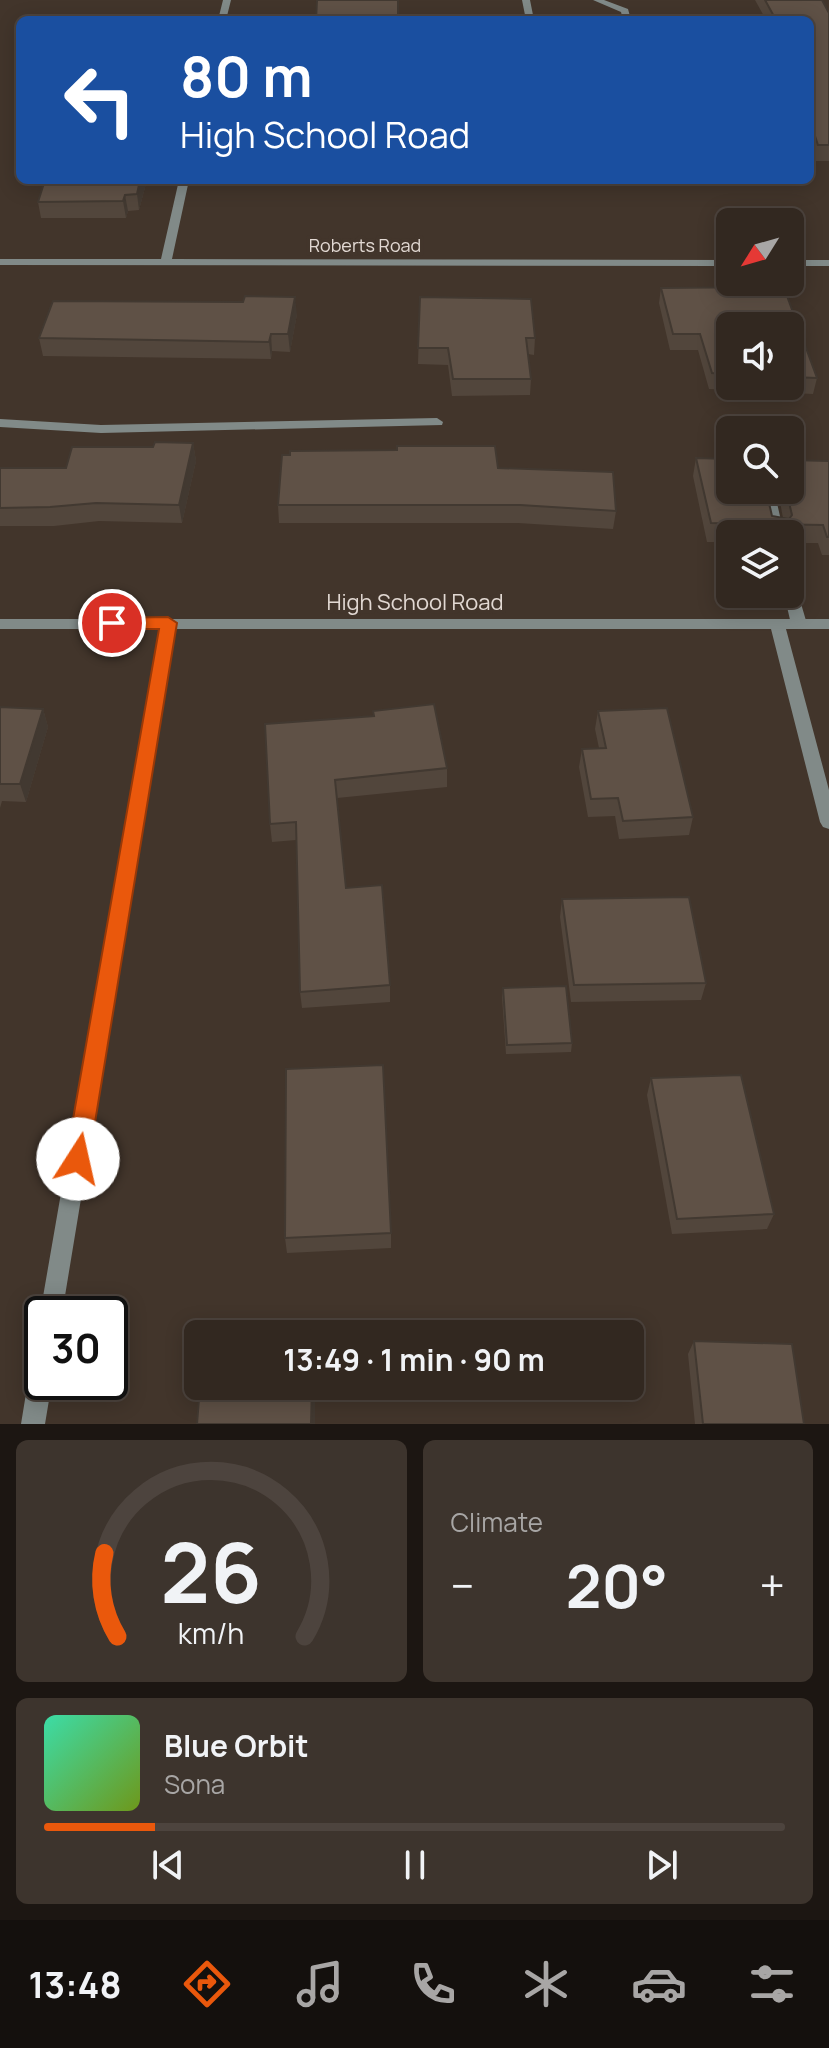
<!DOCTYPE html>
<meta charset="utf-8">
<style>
body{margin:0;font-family:Manrope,sans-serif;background:#3d342d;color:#f1f3f6;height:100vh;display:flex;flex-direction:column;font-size:30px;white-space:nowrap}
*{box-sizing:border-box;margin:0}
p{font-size:26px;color:#a8a6a5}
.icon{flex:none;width:44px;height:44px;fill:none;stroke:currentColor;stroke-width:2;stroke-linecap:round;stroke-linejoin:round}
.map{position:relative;height:1424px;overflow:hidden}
.details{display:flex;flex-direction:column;gap:16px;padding:16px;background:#1c1612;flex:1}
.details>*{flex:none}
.top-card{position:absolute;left:16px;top:16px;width:798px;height:168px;border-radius:12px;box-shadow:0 4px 20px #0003,0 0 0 2px #4d443e;background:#1a4fa0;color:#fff;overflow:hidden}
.needle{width:52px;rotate:233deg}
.buttons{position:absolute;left:716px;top:208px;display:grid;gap:16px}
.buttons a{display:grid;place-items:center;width:88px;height:88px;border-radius:12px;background:#322820;box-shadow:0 4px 20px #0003,0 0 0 2px #4d443e;font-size:40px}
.speed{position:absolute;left:24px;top:1296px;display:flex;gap:16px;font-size:40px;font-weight:700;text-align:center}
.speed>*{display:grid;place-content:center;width:104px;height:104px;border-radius:50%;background:#322820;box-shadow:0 4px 20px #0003,0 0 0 2px #4d443e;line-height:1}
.speed .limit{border:4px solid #111;border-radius:12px;background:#fff;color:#111}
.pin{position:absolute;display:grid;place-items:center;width:68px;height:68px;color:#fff;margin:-34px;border:4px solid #fff;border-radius:50%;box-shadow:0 2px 8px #0007}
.me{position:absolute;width:88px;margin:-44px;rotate:10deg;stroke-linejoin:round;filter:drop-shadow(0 0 6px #0008)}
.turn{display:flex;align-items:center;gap:28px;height:168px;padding:0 32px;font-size:36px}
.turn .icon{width:104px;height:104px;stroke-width:2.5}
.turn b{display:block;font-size:56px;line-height:68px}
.big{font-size:60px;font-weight:700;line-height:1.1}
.details .widget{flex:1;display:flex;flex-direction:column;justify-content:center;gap:12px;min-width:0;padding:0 28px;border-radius:12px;background:#3d342d}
.details .dial{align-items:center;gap:0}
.dial svg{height:208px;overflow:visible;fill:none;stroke:#4d443e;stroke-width:7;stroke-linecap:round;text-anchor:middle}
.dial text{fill:#f1f3f6;stroke:none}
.song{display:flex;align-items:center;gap:24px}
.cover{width:96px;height:96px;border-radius:12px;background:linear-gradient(135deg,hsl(160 70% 55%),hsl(80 70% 35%))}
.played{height:8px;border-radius:4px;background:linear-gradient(90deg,#ea580c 15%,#4d443e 15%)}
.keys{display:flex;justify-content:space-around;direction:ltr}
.heat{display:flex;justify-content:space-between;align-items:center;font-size:44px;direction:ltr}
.details .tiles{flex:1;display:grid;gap:16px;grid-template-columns:1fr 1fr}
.widget:last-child{grid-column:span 2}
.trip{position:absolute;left:184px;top:1320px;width:460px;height:80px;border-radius:12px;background:#322820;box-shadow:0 4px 20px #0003,0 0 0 2px #4d443e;font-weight:700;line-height:80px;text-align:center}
.dock{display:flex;height:128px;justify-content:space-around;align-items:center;background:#14100d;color:#a8a6a5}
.dock .icon{width:56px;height:56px}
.dock .current{color:#ea580c}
.dock b{font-size:36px;color:#f1f3f6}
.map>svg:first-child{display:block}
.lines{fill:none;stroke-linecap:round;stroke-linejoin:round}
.service{fill:#818a88;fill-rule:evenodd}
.minor{fill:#818a88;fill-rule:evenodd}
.wall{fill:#52463c;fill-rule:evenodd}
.shaded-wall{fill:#423931}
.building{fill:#5f5146;stroke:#423931;stroke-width:2}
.route{fill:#ea580c;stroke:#983908;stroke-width:2}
.labels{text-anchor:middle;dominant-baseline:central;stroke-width:8;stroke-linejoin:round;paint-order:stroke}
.far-street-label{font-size:18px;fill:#e2d9d3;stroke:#42352b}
.street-label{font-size:22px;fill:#e2d9d3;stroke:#42352b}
</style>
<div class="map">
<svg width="829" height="1424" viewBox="0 0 829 1424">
<rect width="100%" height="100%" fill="#42352b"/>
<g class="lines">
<path class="service" d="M522,0h8l4,20h-8z
M593,0h11l24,9 3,11h-8l-2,-8z
M770,499l7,4 7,31h-14l-7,-31z
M790,585l7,5 10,34 -8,5 -8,-5 -7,-30h6z"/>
<path class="minor" d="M223,0h8l-5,20h-8z
M179,180h10l-17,79 558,1v6l-730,-1v-6h161z
M790,260h39v6h-39z
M437,418l6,4 -1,3 -341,8 -101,-6v-8l101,6z
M0,619h829v10h-43l43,161v39l-6,-2 -3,-5 -49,-193h-596l-113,685h-20v6l-2,-6 119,-685h-159z
M42,1357v25h10l-7,42h-24l9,-55 4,-8z"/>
</g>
<path class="wall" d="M755,0h67l7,13v148h-14l-5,-14v-127h-44z
M147,180l-8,30 -11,1 -2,7h-85l-3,-16z
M778,287l4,9h5l30,82 -4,16 -104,-5 -11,-39h-28l-11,-47 2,-15zM730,326h60v60h-60z
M420,297l115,41 -1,17 -6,-1 3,25 -1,16 -78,1 -4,-31 -30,-1z
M297,314l-7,38 -18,-1 -1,8 -228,-3 -4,-18z
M193,443l3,18 -14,62 -83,-2 -45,5h-54v-58h66l87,-21z
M696,458l34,32h60l39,-29v94h-7l-4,-12h-28v-9h-60v8h-23l-14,-66zM771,496l9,6 3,16 -11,-2 -4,-18z
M498,468l118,43 -3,18 -95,-6h-239l-1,-18z
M0,707l43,2 5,18 -22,75 -24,-1 -2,7z
M598,711l95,106 -4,18 -70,4 -4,-23 -27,1 -9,-50 3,-18 17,-1 -4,-19z
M265,724l182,44v19l-110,11 9,90 44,97v17l-88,6 -2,-16 -4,-152 -24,2 -2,-18z
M562,899l144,84 -5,17 -130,2 -11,-85z
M503,988l69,55 -1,9 -65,2 -4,-57z
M651,1078l123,136 -7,15 -95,5 -25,-139z
M391,1233v15l-104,5 -2,-15z
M694,1341l110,83h-109l-7,-70z"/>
<path class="shaded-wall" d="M140,180h7l-8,30 -2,-16z
M125,195l3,16 -2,7 -3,-17z
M295,297l2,17 -7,38 -2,-18z
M271,334l1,17 -1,8 -2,-17z
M193,443l3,18 -14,62 -3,-18z
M763,490h10l-2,6 -11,6z
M43,709l5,18 -22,75 -6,-18z
M312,1386h3v38h-4z"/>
<path class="building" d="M317,0h81v20h-82z
M765,0h57l7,13v132h-11l-8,-24v-33h4l-4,-7v-61h-34z
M45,180h95l-3,14 -12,1 -2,6 -85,1z
M778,287l4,9h5l30,82 -27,-1v-51h-60v48l-18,-1 -12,-39h-27l-12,-46z
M245,296l50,1 -7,37h-17l-2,8 -230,-4 14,-37 190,1z
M420,297l111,2 4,39h-9l5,41h-78l-5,-31h-30z
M155,442l38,1 -14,62 -83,-2 -46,4 -50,1v-40h66l6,-21h81z
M397,446h98l3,22 115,4 3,39 -96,-6h-242l4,-50h8v-4l107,-1z
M696,458l34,1v31h36l6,26 17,3 3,-4 -6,-25h4v-30l39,1v76h-2l-4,-12 -112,-2z
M434,704l13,64 -112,12 11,108 36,-3 8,100 -90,7 -4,-170 -26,2 -5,-100 109,-8 -1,-5z
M0,707l43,2 -23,75h-20z
M667,708l26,109 -70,4 -5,-23 -27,1 -9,-50 24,-1 -8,-37z
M689,897l17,86 -132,2 -12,-86z
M566,986l6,57 -65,2 -4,-57z
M383,1065l8,168 -106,5 1,-169z
M741,1075l33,139 -97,5 -26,-141z
M313,1332v2h-62z
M694,1341l98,3 12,80h-101z
M200,1386h112l-1,38h-114z"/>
<path class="route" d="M168,617l9,6 -88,536 -3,8 -8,4 -9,-4 -3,-8 93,-530h-47l-8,-6 8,-5z"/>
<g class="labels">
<g class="far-street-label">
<text x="365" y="245">Roberts Road</text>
</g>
<g class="street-label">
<text x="415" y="602">High School Road</text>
</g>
</g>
</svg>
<div class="buttons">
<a><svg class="needle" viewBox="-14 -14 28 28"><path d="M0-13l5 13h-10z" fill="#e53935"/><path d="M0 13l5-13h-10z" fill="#a8a6a5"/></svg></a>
<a><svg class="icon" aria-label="sound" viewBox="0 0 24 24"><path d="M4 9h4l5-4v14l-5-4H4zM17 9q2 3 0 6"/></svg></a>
<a><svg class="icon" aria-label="search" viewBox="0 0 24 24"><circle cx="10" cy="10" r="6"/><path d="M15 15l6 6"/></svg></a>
<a><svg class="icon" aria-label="layers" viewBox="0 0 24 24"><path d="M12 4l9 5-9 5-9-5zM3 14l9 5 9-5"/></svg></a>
</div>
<div class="speed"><div class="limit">30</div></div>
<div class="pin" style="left:112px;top:623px;background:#d93025"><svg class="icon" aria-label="arrive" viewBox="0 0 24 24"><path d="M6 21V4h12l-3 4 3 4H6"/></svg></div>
<svg class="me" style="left:78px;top:1159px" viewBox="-20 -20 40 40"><circle r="19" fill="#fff"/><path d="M0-13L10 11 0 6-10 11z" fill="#ea580c"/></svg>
<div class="trip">13:49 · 1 min · 90 m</div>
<div class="top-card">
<div class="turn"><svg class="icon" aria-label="left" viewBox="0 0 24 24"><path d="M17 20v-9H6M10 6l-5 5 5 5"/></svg><div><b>80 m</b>High School Road</div></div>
</div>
</div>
<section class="details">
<div class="tiles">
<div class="widget dial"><svg viewBox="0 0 100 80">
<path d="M14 69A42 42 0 1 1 86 69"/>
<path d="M14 69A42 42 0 0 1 9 37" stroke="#ea580c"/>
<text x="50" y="56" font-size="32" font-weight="700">26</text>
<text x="50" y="72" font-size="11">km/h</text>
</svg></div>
<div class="widget"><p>Climate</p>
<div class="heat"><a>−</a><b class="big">20°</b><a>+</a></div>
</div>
<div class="widget">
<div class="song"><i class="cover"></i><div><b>Blue Orbit</b><p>Sona</p></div></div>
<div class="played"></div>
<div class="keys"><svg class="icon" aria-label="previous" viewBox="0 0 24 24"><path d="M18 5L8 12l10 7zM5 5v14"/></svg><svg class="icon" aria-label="pause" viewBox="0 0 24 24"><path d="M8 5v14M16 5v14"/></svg><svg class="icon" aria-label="next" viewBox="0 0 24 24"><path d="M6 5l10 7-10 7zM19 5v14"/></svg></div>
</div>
</div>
</section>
<nav class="dock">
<b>13:48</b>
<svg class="icon current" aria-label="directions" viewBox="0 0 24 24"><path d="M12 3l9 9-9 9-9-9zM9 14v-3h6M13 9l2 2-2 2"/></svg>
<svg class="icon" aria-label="music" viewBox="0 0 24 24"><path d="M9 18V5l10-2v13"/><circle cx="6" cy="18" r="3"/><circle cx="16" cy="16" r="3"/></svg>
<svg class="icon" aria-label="phone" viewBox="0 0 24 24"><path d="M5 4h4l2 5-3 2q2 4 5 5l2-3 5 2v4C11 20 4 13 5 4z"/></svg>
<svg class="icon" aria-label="climate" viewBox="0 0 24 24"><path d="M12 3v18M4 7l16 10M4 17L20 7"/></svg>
<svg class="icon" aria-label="car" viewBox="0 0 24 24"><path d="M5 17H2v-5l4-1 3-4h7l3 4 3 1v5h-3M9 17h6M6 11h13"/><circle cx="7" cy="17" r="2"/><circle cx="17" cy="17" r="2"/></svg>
<svg class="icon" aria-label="filters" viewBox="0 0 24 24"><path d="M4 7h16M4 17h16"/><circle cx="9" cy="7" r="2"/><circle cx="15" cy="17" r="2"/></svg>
</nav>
